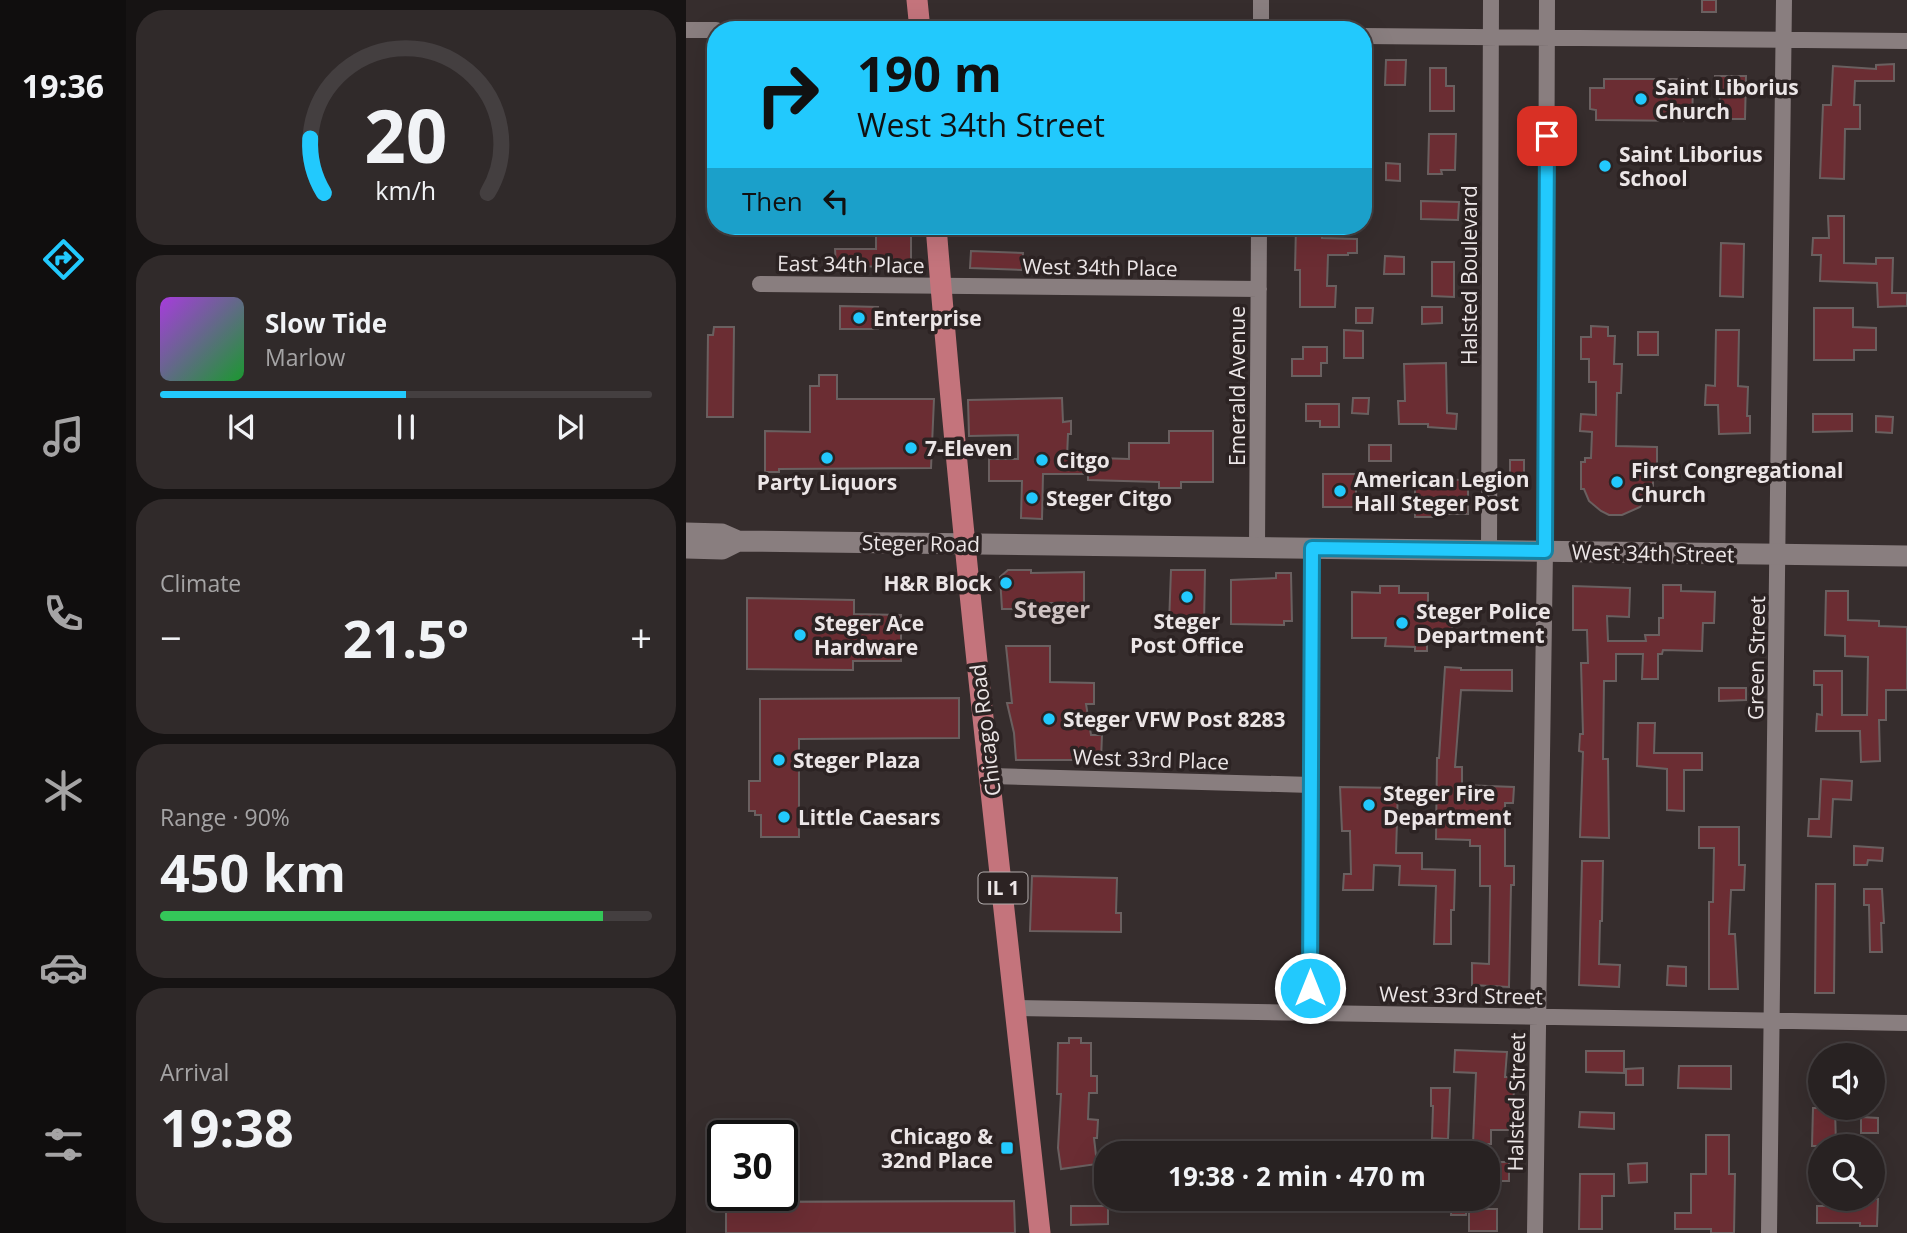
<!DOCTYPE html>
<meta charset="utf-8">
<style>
body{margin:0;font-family:"Open Sans",sans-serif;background:#302a2a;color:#f1f3f6;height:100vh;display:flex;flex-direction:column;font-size:26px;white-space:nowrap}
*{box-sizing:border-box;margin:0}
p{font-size:23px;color:#a5a4a5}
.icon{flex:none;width:38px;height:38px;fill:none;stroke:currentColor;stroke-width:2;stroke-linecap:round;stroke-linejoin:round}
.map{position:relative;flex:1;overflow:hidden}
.side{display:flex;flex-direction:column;gap:10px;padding:10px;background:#161313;width:560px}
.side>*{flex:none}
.banner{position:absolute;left:21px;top:21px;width:665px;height:214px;border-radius:28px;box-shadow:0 7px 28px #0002,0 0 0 2px #443f40;background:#22c9fd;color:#111;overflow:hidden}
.controls{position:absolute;left:1122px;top:1043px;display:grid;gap:14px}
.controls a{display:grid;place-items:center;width:77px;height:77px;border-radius:50%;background:#282222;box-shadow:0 7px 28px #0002,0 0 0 2px #443f40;font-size:35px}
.speed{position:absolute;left:21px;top:1120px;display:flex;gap:14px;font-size:35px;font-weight:700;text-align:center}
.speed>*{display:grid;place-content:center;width:91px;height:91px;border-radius:50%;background:#282222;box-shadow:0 7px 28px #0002,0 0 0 2px #443f40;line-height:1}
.speed .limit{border:4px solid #111;border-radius:10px;background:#fff;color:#111}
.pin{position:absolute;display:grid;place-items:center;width:60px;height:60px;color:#fff;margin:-30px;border-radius:14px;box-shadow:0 4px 10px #0006}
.me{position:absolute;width:77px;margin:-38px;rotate:0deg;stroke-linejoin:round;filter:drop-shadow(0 0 5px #0008)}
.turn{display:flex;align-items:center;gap:24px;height:147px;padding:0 35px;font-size:32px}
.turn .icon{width:91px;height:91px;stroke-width:2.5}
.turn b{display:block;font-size:49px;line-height:60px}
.then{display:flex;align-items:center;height:66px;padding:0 35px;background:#0003;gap:14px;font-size:26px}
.big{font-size:52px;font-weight:700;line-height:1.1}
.side .tile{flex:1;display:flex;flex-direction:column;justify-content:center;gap:10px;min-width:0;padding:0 24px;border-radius:28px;background:#302a2a}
.side .dial{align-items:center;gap:0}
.dial svg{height:182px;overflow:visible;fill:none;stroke:#443f40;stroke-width:7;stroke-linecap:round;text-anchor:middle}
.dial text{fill:#f1f3f6;stroke:none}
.song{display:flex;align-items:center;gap:21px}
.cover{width:84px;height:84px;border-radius:10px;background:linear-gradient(135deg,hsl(280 70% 55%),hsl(130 70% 35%))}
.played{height:7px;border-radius:4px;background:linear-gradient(90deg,#22c9fd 50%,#443f40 50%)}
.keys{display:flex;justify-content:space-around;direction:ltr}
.heat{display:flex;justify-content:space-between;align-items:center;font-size:38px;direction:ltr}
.charge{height:10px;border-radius:5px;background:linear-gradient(90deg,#34c759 90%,#443f40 0)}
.trip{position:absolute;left:408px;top:1141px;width:406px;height:70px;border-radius:28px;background:#282222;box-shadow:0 7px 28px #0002,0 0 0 2px #443f40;font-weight:700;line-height:70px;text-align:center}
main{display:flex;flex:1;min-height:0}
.menu{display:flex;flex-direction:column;width:126px;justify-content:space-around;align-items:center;background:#100e0e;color:#a5a4a5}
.menu .icon{width:49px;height:49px}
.menu .selected{color:#22c9fd}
.menu b{font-size:32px;color:#f1f3f6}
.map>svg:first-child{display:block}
.building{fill:#6b2d33;stroke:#6a6060;stroke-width:2}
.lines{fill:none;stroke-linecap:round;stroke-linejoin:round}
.street{stroke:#897e7f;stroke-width:16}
.secondary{stroke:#897e7f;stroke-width:21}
.primary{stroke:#c4747c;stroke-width:21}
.route-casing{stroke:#1683a4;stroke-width:18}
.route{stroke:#22c9fd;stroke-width:12}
.poi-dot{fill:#22c9fd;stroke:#2c2323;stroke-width:2.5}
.labels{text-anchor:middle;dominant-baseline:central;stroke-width:7;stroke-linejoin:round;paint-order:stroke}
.shield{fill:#2c2323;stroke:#b2acac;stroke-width:2}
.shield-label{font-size:19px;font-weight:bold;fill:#ece6e7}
.poi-label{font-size:21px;font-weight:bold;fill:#ece6e7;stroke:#2c2323;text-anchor:start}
.street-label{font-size:21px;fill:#ece6e7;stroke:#2c2323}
.quarter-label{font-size:24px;font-weight:bold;fill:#d0c4c4;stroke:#2c2323}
</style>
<main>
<nav class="menu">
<b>19:36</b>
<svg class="icon selected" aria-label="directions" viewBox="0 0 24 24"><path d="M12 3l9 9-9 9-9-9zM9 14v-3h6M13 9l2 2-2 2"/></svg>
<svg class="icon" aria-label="music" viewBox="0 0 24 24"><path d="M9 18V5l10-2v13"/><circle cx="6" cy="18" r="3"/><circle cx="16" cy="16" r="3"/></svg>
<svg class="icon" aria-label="phone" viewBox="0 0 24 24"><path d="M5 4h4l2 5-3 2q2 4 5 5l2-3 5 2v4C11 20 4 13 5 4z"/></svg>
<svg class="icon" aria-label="climate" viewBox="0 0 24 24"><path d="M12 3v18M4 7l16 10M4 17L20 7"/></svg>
<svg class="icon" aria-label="car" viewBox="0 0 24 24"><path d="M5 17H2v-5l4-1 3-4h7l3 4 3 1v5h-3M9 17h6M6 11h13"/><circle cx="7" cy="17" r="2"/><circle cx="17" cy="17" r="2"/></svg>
<svg class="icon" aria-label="filters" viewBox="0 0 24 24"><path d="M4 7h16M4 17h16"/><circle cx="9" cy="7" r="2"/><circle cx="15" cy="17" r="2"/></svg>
</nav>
<section class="side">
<div class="tile dial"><svg viewBox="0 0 100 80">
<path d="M14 69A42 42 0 1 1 86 69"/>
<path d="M14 69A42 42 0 0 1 8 45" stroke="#22c9fd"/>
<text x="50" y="56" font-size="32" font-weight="700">20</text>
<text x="50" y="72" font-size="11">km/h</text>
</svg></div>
<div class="tile">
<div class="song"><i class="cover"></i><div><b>Slow Tide</b><p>Marlow</p></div></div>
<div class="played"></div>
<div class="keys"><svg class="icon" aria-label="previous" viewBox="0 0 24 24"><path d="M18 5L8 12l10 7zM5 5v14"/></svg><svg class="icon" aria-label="pause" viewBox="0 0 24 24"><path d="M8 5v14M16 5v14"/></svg><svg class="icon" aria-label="next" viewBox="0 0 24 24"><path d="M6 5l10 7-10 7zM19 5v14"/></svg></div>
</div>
<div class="tile"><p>Climate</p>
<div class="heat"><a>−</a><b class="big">21.5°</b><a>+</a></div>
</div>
<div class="tile"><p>Range · 90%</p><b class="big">450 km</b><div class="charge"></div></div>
<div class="tile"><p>Arrival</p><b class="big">19:38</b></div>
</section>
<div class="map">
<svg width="1221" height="1233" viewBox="0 0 1221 1233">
<rect width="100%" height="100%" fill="#362d2d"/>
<path class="building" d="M1016,0h14v12h-14z
M700,60h20l-1,25h-20z
M1208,64v17h-39l-1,24h6v24h-15l-1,50 -24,-1 3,-73h8l2,-39 43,3v-4z
M744,68h16v18h8v25h-24z
M1029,76h31l-1,43h-26l1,-26h-5z
M918,79h84v8h5l-1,34 -96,-1v-10l-6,-1v-21h14z
M743,134h27l-1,36h-14l1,4h-14z
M700,163l14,1v17l-14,-1z
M735,201l38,1 -1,18 -37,-1z
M1142,216h16v47l32,1v-6h17l-1,35h15v13l-29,1 -1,-24 -57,-2 1,-26h-9l1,-17h16z
M610,226h26v12l35,1v14h-9v2h-20l-1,31h9l-1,21h-35v-37h-5z
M190,230h35v37l-75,-1 -1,-17h41z
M1035,243l23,1 -1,53 -23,-1z
M285,251l52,2 -1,17 -52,-2z
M699,256l19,1v17h-20z
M746,262h22v35l-22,-1z
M154,306l38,1v22h-38z
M736,307h20v16l-20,1z
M670,308h17l-1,15h-16z
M1128,308h39v19l23,1v22h-22v10h-40z
M905,326l17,1v9h7l-1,28h8l-1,29h-4l-1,53 41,1v28h-4v14h-4l-9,18 -18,8h-13l-8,-4 -12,-10 -5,-12h-3v-27h4v-4h6l1,-26 -12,-1 1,-17 15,1v-33h-7v-23h-8v-22h10z
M28,327h20l-1,90h-26l1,-82h5z
M658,330l19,1v27h-19z
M1030,330h23l-1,56 10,1 -1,29h3v17l-31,1 -1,-29h-13l1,-20 9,1z
M952,332h20v23h-20z
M617,347h24v16h-6v13h-29v-17h11z
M760,363l1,50 10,1 -1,15 -28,-2v-3h-29l-1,-23h7l-1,-37z
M133,375h18v24h97l-3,69 -152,1v3h-14v-41l45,1v-46h9z
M376,398l1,24 8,-1v13h-3l-1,23 62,2v-16h40v-12h44v51h-32v6h-22v-6l-71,-2v-6h-45l-1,45 -21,-1 1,-37h-33v-22h29v-24l-49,1 -1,-36z
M667,398h16l-1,16 -16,-1z
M620,404h33v23h-19v-6h-14z
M1127,414h39v17l-39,1z
M1190,416l17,1 -1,16 -16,-1z
M683,445h22v16h-22z
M824,460h14v16h-14z
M637,474h33v33h-33z
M729,479l53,1v34h-35v3h-18z
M322,570h23v3l53,-1v36h-16v-5h-23l-1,6h-42l-2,-32z
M485,570h34l-1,55 -35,-1z
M590,573h15l1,48h-8v4l-53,-1v-44l45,-2z
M977,585h18v6l34,1 -1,31h-11l-1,28 -39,-1 -1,4h-4v25h-16l1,-25h-27v27h-12l-1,78h5l1,79 -29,-1 3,-85 -4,-1 1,-17h3l-2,-71h7l-1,-33h-14v-44l57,2 -1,29 -22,-1 1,25h38l-1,-6h14v-17h4z
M694,586h19v7h29v15h24v32h-25v11h-12v-4l-30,-1 1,-8h-34v-46l28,1z
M1140,591h22v29l31,1v5l28,1v63h-21v30h-7l1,41 -19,1 -1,-31h-44l1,-17 5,1v-30h-8v-14h28v44h25l1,-58 -23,-1v-20l-20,-1z
M61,598l107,2v14l47,1v46h-48v9l-106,-1z
M320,646h44v36l44,1v21h-8l5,31h11l-1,25h-85l-2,-27 -7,-30h5z
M759,667l16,1v2h51v21l-51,-1 -6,77h7v18l52,2 -1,16h-8v63h9v19h-3l-2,102 -37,-2v-22l17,1 1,-78h-10v-40h-10v-6l-34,-1 1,-81h2z
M1033,688h27v12l-27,1z
M273,698v40l-160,1v98h-38v-22h-6v-4h-6v-30h11v-82z
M952,723h17l-1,30h48v17h-18v41l-17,-1v-41l-30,-3z
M1135,779l31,2 -1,19 -18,-1 -2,38 -23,-1 1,-17h10z
M654,787l58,1 -2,65h26v16l33,1 -1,40h-3v34h-17l2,-58 -37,-1 1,-19 -26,-1 -1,25h-30l1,-16h7l-1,-43h-8z
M1013,827h40v38h6l-1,25h-13l-2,44h6l3,55h-29v-87h4l1,-54h-15z
M1168,846l29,2 -1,13 -14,-1 -1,5h-13z
M896,861h21l-1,60h-2l-1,43 21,1 -1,22 -40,-2z
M346,876l85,2 -1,35h5v19l-91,-1z
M1130,884h19l-1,109h-19z
M1178,889h18l2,34h-3l1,29h-12l-1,-47h-5z
M982,966l18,1v19l-19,-1z
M383,1038h12v5h10v33h6v17h-8l-1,26 10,1 -1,18h-3l3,26 -36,5 -3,-21 3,-54h-4l1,-51h11z
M769,1050l52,2 -2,25h9l-1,53h-22v14h-18l3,-71 -22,-1z
M900,1051h38v22l-38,-1z
M993,1066h52v23l-53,-1z
M957,1068v17h-17v-16z
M745,1088h19l-2,51 -16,-1 1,-32h-2z
M1127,1108h22l1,38h-24z
M894,1112l34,1v16l-35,-2z
M1175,1117l17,1v15h-17z
M1020,1135h23v39h6l-1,59h-23v-4h-36v-16h16v-39h15z
M802,1162h21v19h-21z
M961,1163v19l-18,1 -1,-19z
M894,1174h34v22h-12v33h-23z
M766,1199l15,1 -1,15h-15z
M1175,1199h17l-1,27h-17v-3h-43v-17h44z
M328,1201l1,32h-289v-31z
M385,1206h37v18l-37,1z
M783,1209h28v22h-28z"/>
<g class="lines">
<path class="street" d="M0,30h30
M575,30v-30
M677,36l544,5
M74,284l499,5
M571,547l2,-321
M803,551l2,-551
M305,776l320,9
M329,1008l892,15
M624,1014l2,-466
M849,1233l10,-682 2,-551
M1083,1233l15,-1233"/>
<path class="secondary" d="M0,533l36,1 16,7 1169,15
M0,548l36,1 16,-8"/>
<path class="primary" d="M231,0l3,30
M250,226c27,336 67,671 104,1007"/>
</g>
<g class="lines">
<g class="route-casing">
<path id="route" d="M624,988l2,-440 233,3 2,-415"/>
</g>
<use href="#route" class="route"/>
</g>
<g class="poi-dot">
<circle cx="955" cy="99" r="7"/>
<circle cx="919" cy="166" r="7"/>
<circle cx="173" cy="318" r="7"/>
<circle cx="225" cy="448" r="7"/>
<circle cx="141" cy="458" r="7"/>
<circle cx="356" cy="460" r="7"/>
<circle cx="931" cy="482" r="7"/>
<circle cx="654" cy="491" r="7"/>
<circle cx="346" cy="498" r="7"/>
<circle cx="320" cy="583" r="7"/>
<circle cx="501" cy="597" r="7"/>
<circle cx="716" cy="623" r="7"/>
<circle cx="114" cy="635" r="7"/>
<circle cx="363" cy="719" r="7"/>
<circle cx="93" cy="760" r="7"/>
<circle cx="683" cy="805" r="7"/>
<circle cx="98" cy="817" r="7"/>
<rect x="314" y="1141" width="14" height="14" rx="3.5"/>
</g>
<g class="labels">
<rect class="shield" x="292.5" y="872.5" width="49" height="31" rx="5"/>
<g class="shield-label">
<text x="317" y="888">IL 1</text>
</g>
<g class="poi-label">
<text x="969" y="87">Saint Liborius<tspan x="969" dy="24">Church</tspan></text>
<text x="933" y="154">Saint Liborius<tspan x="933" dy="24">School</tspan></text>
<text x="187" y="318">Enterprise</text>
<text x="239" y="448">7-Eleven</text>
<text x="370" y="460">Citgo</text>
<text x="945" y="470">First Congregational<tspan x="945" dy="24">Church</tspan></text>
<text x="668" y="479">American Legion<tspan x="668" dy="24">Hall Steger Post</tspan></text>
<text x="141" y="482" text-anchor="middle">Party Liquors</text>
<text x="360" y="498">Steger Citgo</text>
<text x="306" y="583" text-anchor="end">H&amp;R Block</text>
<text x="730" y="611">Steger Police<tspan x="730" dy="24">Department</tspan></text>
<text x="501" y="621" text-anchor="middle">Steger<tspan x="501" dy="24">Post Office</tspan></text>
<text x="128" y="623">Steger Ace<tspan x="128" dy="24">Hardware</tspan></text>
<text x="377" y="719">Steger VFW Post 8283</text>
<text x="107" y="760">Steger Plaza</text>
<text x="697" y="793">Steger Fire<tspan x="697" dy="24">Department</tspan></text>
<text x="112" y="817">Little Caesars</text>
<text x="307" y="1136" text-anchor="end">Chicago &amp;<tspan x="307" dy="24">32nd Place</tspan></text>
</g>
<g class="street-label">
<text transform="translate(165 264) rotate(1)">East 34th Place</text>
<text transform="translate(414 267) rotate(1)">West 34th Place</text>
<text transform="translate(783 275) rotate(-90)">Halsted Boulevard</text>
<text transform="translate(551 386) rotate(-90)">Emerald Avenue</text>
<text transform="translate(235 543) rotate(1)">Steger Road</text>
<text transform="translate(967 553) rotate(1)">West 34th Street</text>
<text transform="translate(1070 658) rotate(-89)">Green Street</text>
<text transform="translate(299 730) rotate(-97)">Chicago Road</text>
<text transform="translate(465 759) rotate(2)">West 33rd Place</text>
<text transform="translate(775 995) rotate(1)">West 33rd Street</text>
<text transform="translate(830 1102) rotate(-89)">Halsted Street</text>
</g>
<g class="quarter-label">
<text x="366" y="608">Steger</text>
</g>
</g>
</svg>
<div class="controls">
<a><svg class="icon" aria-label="sound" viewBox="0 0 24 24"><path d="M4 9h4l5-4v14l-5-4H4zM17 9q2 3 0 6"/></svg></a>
<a><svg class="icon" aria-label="search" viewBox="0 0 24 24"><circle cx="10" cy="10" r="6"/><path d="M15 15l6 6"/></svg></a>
</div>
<div class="speed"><div class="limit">30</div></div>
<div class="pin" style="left:861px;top:136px;background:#d93025"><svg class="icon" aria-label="arrive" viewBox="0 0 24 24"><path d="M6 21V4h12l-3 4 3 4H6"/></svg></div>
<svg class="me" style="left:624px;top:988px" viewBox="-20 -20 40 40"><circle r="17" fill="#22c9fd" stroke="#fff" stroke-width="3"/><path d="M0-11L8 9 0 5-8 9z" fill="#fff"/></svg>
<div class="trip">19:38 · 2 min · 470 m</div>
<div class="banner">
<div class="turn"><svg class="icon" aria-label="right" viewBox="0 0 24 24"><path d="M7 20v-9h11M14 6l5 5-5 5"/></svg><div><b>190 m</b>West 34th Street</div></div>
<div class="then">Then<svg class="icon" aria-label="left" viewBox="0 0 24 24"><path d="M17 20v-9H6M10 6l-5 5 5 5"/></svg></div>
</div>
</div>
</main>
